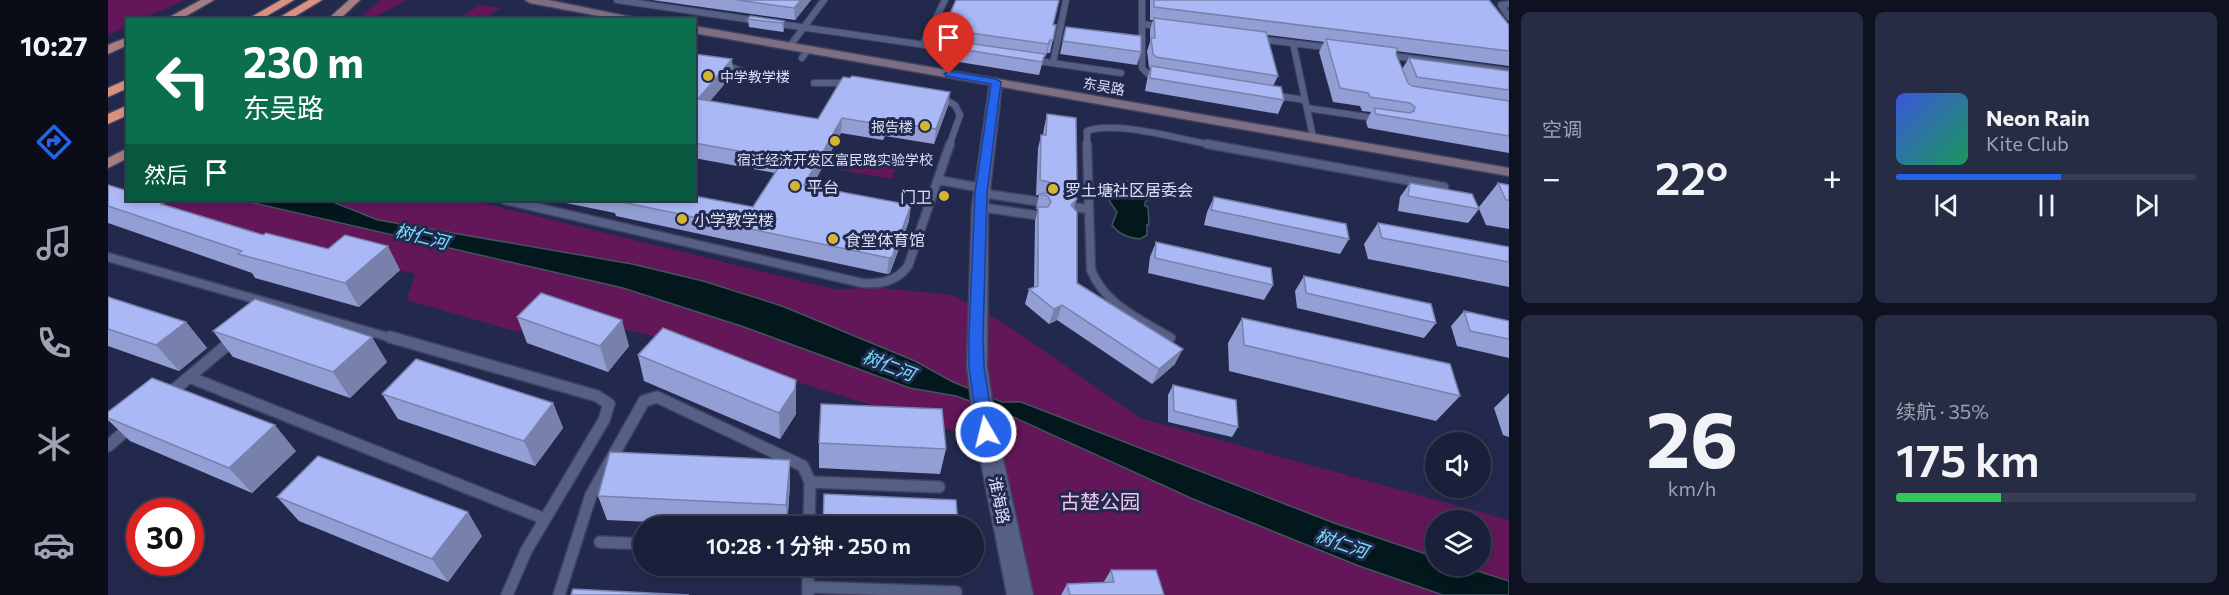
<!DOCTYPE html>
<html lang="zh">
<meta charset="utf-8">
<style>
body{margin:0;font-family:Commissioner,"Noto Sans SC",sans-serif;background:#272c45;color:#f1f3f6;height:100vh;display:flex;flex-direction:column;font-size:22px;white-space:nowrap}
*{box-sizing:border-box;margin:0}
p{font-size:20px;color:#9fa2af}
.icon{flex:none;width:33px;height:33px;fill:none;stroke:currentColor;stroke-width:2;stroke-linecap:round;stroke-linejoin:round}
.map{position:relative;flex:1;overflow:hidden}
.side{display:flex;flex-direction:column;gap:12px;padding:12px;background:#0e1120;width:720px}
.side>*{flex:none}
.hud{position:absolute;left:18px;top:18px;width:570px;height:183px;border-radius:0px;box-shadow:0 3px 9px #0003,0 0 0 2px #383d54;background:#0b6e4f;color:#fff;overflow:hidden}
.fabs{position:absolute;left:1317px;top:432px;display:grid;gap:12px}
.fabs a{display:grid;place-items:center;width:66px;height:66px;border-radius:50%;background:#1a1f3a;box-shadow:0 3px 9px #0003,0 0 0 2px #383d54;font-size:30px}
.speed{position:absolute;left:18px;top:498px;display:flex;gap:12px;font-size:30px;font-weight:700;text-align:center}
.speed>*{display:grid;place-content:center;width:78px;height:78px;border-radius:50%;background:#1a1f3a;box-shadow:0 3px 9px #0003,0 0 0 2px #383d54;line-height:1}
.speed .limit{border:9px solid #d22;background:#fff;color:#111}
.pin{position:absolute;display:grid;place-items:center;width:51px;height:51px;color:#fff;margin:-62px -26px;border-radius:50% 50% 50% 0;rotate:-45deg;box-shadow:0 0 6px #0007}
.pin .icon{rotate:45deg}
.me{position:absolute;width:66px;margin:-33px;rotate:352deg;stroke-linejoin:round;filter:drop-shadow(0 0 4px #0008)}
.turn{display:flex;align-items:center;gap:21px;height:126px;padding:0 18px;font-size:27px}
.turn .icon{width:78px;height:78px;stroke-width:2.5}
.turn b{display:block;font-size:42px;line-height:51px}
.then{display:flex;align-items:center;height:57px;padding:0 18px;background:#0003;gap:12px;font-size:22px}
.big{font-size:45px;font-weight:600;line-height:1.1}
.side .widget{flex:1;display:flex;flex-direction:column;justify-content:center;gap:9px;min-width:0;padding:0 21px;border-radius:9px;background:#272c45}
.side .dial{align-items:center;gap:0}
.dial b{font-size:78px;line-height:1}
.song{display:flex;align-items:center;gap:18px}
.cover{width:72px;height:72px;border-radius:9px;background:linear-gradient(135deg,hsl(230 70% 55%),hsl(150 70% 35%))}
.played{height:6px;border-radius:3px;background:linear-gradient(90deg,#2563eb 55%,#383d54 55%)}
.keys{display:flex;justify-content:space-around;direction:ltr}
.heat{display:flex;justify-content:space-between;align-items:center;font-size:33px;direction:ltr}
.charge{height:9px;border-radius:4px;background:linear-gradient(90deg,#34c759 35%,#383d54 0)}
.side .tiles{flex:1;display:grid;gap:12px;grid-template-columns:repeat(2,1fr)}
.trip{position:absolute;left:525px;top:516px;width:351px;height:60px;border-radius:30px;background:#1a1f3a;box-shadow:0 3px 9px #0003,0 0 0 2px #383d54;font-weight:600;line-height:60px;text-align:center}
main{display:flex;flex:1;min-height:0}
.tabs{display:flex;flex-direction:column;width:108px;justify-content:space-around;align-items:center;background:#0a0c17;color:#9fa2af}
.tabs .icon{width:42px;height:42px}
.tabs .selected{color:#2563eb}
.tabs b{font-size:27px;color:#f1f3f6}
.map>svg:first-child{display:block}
.green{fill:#631759;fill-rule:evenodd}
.water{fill:#03181d;stroke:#44545f;stroke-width:1.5}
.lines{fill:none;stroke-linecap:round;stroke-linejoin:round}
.lane-far2-casing{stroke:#3e4361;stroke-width:8}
.lane-far1-casing{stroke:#3e4361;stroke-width:11}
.lane-casing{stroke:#3e4361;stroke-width:14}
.street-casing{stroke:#3e4361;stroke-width:3}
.secondary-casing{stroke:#3e4361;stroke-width:3}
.primary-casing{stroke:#3e4361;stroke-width:3}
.highway-casing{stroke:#3e4361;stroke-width:3}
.lane-far2{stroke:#565f86;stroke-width:6}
.lane-far1{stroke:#565f86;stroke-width:8}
.lane{stroke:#565f86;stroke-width:11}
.street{fill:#565f86;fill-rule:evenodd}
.secondary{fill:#7e6e84;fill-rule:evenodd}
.primary{fill:#a67d82;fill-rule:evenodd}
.highway{fill:#dc917f;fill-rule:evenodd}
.wall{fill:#929ed4}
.shaded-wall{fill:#7781ac}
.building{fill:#aab8f6;stroke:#7781ac;stroke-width:1.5}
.route{fill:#2563eb;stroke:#184099;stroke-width:1.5}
.poi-dot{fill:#d5b534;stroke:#23294d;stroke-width:2}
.labels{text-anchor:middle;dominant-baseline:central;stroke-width:6;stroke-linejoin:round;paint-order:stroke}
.far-poi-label{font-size:14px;fill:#dae0f8;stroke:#23294d;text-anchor:start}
.far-street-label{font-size:14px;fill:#dae0f8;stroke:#23294d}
.poi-label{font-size:16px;fill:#dae0f8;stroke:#23294d;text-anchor:start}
.street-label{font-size:16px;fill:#dae0f8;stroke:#23294d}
.water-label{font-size:18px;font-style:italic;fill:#72e2fc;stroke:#23294d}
.near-park-label{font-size:20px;fill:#f3c3e8;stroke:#23294d}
</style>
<main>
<nav class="tabs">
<b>10:27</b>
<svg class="icon selected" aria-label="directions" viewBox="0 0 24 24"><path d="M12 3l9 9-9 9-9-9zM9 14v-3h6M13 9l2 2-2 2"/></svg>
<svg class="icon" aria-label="music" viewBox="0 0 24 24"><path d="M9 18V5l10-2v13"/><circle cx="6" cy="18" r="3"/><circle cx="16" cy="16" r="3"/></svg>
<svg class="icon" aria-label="phone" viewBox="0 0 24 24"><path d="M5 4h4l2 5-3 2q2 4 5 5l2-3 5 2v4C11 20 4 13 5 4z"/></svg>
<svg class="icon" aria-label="climate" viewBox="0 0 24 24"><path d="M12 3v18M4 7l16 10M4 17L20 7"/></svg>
<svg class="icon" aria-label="car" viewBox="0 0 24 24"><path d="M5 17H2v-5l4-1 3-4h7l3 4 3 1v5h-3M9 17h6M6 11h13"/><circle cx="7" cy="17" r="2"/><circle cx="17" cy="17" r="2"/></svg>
</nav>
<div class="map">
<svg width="1401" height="595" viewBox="0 0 1401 595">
<rect width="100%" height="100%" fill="#23294d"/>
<path class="green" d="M0,0h77l-43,19 -14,1 -1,6 -19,9z
M273,0h26l-35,19h-14z
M372,5l21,3 -17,11h-26z
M740,154l50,8 -6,17 -52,-9z
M24,200h338l368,90 32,-3 83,8 55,31 132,92 369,102v75h-482l-32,-158 -33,-3 -306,-97 -106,-28 -32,23 -111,-32 8,-26zM1328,520h44v46h-44z"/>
<path class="water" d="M1020,181l23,5 6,7 -12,9v4l3,1 1,17 -2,1v10l-7,4c-11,-1 -22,-5 -28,-14l5,-13 -7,-10 -1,-7 -6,-4 3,-8z
M133,200h87l50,20 254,44 71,17 79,25 133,55 38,21 49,20h19l313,121 101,34 1,9h26l47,15v14h-66l-84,-29 -166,-67 -182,-83 -55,-20 -46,-8 -166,-61 -121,-39z"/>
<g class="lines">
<g class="lane-far2-casing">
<path id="lane-far2" d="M509,0l142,21
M1034,0v68l7,7 12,2
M1401,4l-8,1 8,12
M665,23l173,25
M1034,24l22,3
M1150,39l75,9
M1185,43l20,94
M815,44l22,-44
M682,46l34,-46
M1278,55l123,16
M694,58l6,-9
M923,60l90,13
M945,63l13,-63
M614,64l40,14
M706,83h37
M1164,95l33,5
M830,96l17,9 5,10 -11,31
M1199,108l73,11
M979,146v-15c28,-11 97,9 129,15"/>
</g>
<g class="lane-far1-casing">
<path id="lane-far1" d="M979,144l4,126c14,35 49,49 80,68
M1099,144l237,43
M830,180l44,8
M873,193l61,9
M397,200l357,83c19,1 34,-1 46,-17l42,-122
M872,207l61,9
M965,207l16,2
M0,257l287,82"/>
</g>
<g class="lane-casing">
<path id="lane" d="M282,337l207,59 12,8 -5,16 -78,131 -19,44
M81,377l356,142
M61,394l65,-55
M0,446l23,-20
M702,482l129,5
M492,542l44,2
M700,566v29
M700,587l148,5
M451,595l32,-100 53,-94 13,-4 146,69 7,16 -1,44"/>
</g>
<g class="street-casing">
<path id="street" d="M888,78l6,4 -14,125 -1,160 10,65 36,163h-26l-32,-163 -8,-65 5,-160 18,-125z"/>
</g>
<g class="secondary-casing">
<path id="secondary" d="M417,0h23l98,20h-26l-90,-17z
M586,26l815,142v8l-815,-143z"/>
</g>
<g class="primary-casing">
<path id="primary" d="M93,0h13l-35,20h-15z
M241,0h11l-21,20h-12z
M20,37v8l-20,9v-9z
M20,148v10l-20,10v-10z"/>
</g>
<g class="highway-casing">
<path id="highway" d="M173,0h13l-34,20h-14z
M201,0h13l-33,20h-14z
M20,79v9l-20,9v-9z
M20,105v10l-20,9v-10z"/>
</g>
<use href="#lane-far2" class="lane-far2"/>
<use href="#lane-far1" class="lane-far1"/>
<use href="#lane" class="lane"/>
<use href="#street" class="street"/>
<use href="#secondary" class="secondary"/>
<use href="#primary" class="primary"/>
<use href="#highway" class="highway"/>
</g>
<path class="wall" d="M544,0h159l-16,20z
M1042,0h339l20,25v41l-113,-15v3l6,15 7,-11 100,13v82l-141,-25 -2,-6 5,-10 -9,-1 -2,-5 -27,-4 -14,-50 5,-10 -57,-7 11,41 -5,10 11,14 -6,14 -133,-23 2,-11 3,-11 -1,-2 -2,-16 3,-9v-12l3,-10h-3z
M640,19l36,2v9l-1,2 -34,-5z
M945,25h3l-6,28h-3l-2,4h-1l-5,18 -105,-17 1,-13 6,-6 2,-10z
M958,27l75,25 -4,13 -77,-11z
M586,54l39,20 -23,27 108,18 132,-27 -2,14 -14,38 -49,-8 -2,4 -42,-7 -29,53 97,35 -19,52 -3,1 -271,-58 -1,-3 -64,-13h143l59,7 22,-34 -81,-15z
M939,114l30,72 -3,10v12l3,75 98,81 -23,20 -95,-64 -8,4 -24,-20 4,-15 5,-1 1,-67 3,-12h-2l3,-14h-3l2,-46 3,-14h2l1,-7z
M1302,183l69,24 19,-24 11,2v44l-23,-4 -7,-16 -11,14 -70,-12 2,-14z
M0,185l55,18 2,2 98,30 137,35 -41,37 -104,-29 -3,-5 -144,-50z
M1106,197l135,42 -9,15 -136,-29 3,-13z
M1270,223l131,24v40l-141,-28 -4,-15z
M1048,242l117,43 -9,15 -116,-27 2,-16z
M1196,276l132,47 -12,15 -127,-30 -2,-17z
M0,297l78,25 21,26 -28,23 -71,-25z
M1356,311l45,10v37l-52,-12 -6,-20z
M409,317l112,29 -21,26 -81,-29z
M1134,318l218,78 -24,25 -207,-50 -1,-28z
M105,331l174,31 -37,36 -117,-41z
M530,355l158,25v34l-16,25 -136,-58z
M1065,385l65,42 -6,10 -64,-15v-27z
M1401,393v44l-6,-2 -9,-27z
M274,394l171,9 10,25 -28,38 -137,-47z
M0,412l188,39 -44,42 -122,-52 -22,-21z
M711,443l127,6 -6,25 -121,-6z
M682,460v25l-3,41h-51l-129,-6 -9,-24z
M169,497l205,39 -34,46 -149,-61z
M713,566h135l-2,8 -133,-7z
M1003,570l53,25h-103l6,-11 36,-1z"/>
<path class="shaded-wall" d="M693,0h10l-16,20 -1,-12z
M676,21v9l-1,2 -1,-9z
M942,40l-3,13 -2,4 3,-13z
M624,59l1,15 -34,40 -1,-15z
M842,92l-2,14 -14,38 2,-15z
M734,118l-1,15 -36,67 -1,-15z
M778,121l-1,15 -2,4 1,-15z
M969,186l-5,15 -1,-9z
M969,199l-5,14 -1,-8z
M803,205l-2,16 -19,52 -3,1 2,-16z
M280,246l12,24 -41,37 -14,-24z
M954,305l-5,15 -8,4 5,-15z
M514,320l7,26 -21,26 -8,-26z
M78,322l21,26 -28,23 -23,-26z
M264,337l15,25 -37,36 -17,-26z
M1075,349l-8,15 -23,20 7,-15z
M688,380v34l-16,25 -1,-26z
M445,403l10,25 -28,38 -11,-25z
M167,425l21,26 -44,42 -23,-25z
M682,460v25l-3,41 -1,-21z
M360,512l14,24 -34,46 -16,-23z"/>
<path class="building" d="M629,0h64l-7,8z
M848,0h103l-6,25h3l-3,15h-3l-2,4 -105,-15z
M1046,0h335l20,25v26l-355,-44z
M642,16l34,5 -2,2 -34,-4z
M1046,18l112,14 12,44 -122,-19 -3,-3 -2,-16h4z
M958,27l75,9v16l-78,-11z
M830,39l107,15 -3,8 -107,-17z
M1218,39l71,9 -1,6 12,29 4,3 97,15v35l-133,-22 -2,-6 36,5 4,-2 1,-4 -5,-4 -40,-6 -2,-4 -28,-5z
M586,54l38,5 -34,40 120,20 25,-42 7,1 2,-2 98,16 -14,37 -50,-8 -2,4 -42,-7 -38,67 107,20 -19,52 -3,1 -277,-58h82v-4l59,11 31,-48 -90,-16z
M1301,58l100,13v19l-92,-13z
M1043,66l130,21 3,13 -134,-22z
M939,114l29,4 1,68 -6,6 6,7 -6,6 6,7v71l106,66 -24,20 -97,-64 -8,4 -25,-20 9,-3v-79h10l3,-5 -3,-6 -9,-2 10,-1 3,-5 -3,-6 -9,-2 1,-45h5z
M1302,183l62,11 7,15 -71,-13z
M1390,183l11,2v15h-3z
M0,185l20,6v9h24l11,3 -2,1 102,31 3,-2 62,16 17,-14 43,11 -43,37 -107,-29 4,-3 -134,-45z
M1106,197l132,27 3,15 -138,-29z
M1270,223l131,24v15l-127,-24z
M1048,242l115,26 2,17 -118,-27z
M1196,276l127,28 5,19 -130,-30z
M433,293l81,27 -22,26 -83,-29z
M0,297l78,25 -30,23 -48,-16z
M147,299l117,38 -39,35 -120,-41z
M1356,311l45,10v18l-39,-8z
M1134,318l208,46 10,32 -216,-51z
M555,328l133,52 -1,9 -16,24 -141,-58z
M308,359l137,44 -29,38 -142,-47z
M44,378l123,47 -46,43 -121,-50v-6z
M1065,385l63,15 2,27 -64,-16z
M713,404l121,5 4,40 -127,-6z
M502,452l180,8 -4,45 -188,-9z
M210,456l150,56 -36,47 -155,-62z
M716,494l132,6 2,26h-135z
M1003,570h45l8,25h-94l-3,-11 47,-2z
M465,589l116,6h-118z"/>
<path class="route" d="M841,71l47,8 5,3 -14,111 -4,144 1,30 10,65 -2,5 -6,1 -5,-1 -3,-5 -9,-65v-30l6,-144 16,-109 -45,-8 -2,-2z"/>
<g class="poi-dot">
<circle cx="600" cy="76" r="6"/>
<circle cx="817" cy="126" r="6"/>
<circle cx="727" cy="141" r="6"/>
<circle cx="687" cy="186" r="6"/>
<circle cx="945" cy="189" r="6"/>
<circle cx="836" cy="196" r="6"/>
<circle cx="574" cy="219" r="6"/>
<circle cx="725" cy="239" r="6"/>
</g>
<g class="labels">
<g class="far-poi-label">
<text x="612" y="76">中学教学楼</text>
<text x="805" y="126" text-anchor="end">报告楼</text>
<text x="727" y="159" text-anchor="middle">宿迁经济开发区富民路实验学校</text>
</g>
<g class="far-street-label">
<text transform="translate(996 86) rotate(10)">东吴路</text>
</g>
<g class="poi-label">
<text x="699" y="186">平台</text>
<text x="957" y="189">罗土塘社区居委会</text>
<text x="824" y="196" text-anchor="end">门卫</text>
<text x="586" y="219">小学教学楼</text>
<text x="737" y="239">食堂体育馆</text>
</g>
<g class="street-label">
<text transform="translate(892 500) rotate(78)">淮海路</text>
</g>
<g class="water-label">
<text transform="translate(314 236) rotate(14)">树仁河</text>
<text transform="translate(781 365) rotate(21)">树仁河</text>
<text transform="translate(1234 543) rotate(19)">树仁河</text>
</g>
<g class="near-park-label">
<text x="992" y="501">古楚公园</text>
</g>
</g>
</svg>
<div class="fabs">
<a><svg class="icon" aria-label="sound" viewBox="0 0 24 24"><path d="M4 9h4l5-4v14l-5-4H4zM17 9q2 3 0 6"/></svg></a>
<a><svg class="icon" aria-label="layers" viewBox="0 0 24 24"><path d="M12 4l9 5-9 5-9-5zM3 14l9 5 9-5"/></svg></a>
</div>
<div class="speed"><div class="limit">30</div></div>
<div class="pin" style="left:841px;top:74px;background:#d93025"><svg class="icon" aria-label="arrive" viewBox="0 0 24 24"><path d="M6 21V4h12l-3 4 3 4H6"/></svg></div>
<svg class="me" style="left:878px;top:432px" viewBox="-20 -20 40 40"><circle r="17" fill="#2563eb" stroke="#fff" stroke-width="3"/><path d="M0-11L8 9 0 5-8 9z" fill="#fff"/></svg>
<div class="trip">10:28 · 1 分钟 · 250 m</div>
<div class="hud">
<div class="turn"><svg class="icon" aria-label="left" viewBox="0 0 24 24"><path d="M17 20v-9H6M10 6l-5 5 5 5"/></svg><div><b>230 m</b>东吴路</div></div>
<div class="then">然后<svg class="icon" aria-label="arrive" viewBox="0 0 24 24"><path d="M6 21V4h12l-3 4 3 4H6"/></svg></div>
</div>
</div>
<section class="side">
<div class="tiles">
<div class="widget"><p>空调</p>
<div class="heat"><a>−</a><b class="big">22°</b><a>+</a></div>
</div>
<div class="widget">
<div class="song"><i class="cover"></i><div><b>Neon Rain</b><p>Kite Club</p></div></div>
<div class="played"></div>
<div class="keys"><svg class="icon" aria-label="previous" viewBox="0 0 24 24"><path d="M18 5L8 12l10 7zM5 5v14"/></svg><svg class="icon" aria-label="pause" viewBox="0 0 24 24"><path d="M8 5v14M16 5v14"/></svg><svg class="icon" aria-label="next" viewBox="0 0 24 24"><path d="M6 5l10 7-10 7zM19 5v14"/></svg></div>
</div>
<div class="widget dial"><b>26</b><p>km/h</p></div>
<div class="widget"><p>续航 · 35%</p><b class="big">175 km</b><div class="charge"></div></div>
</div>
</section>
</main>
